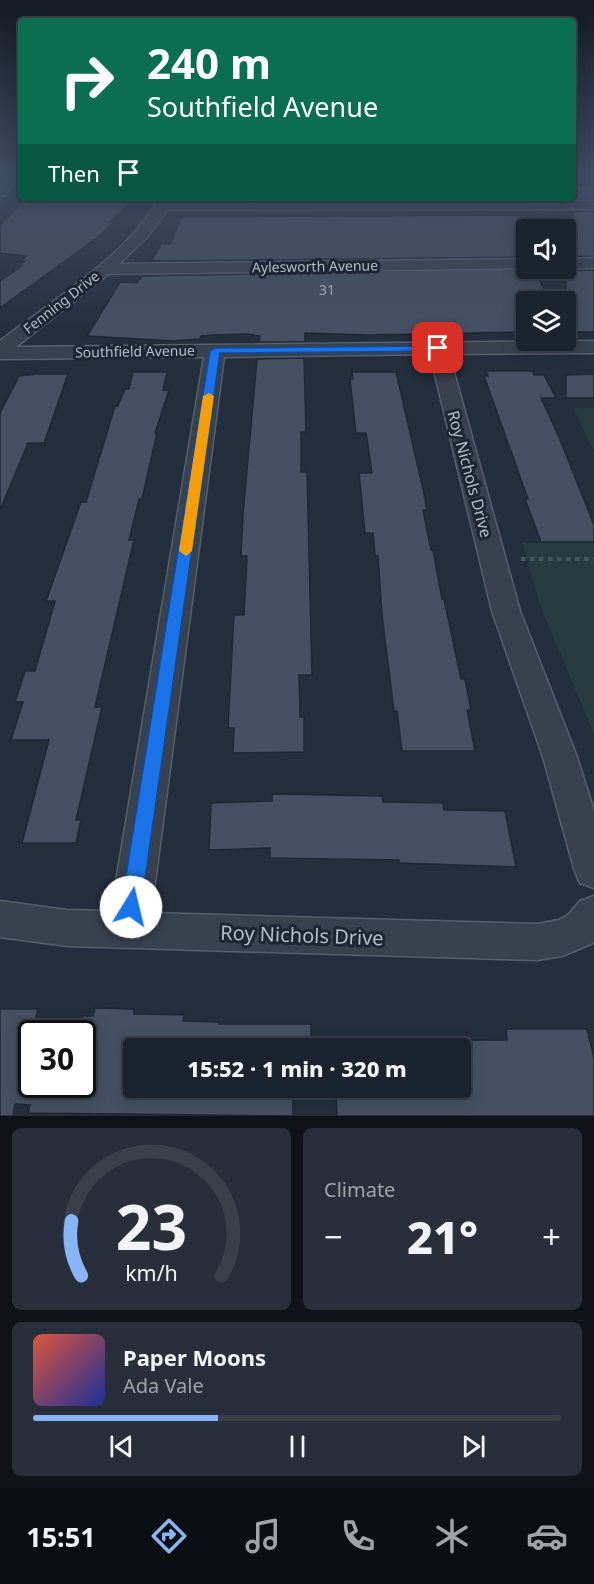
<!DOCTYPE html>
<meta charset="utf-8">
<style>
body{margin:0;font-family:"Noto Sans",sans-serif;background:#282f3a;color:#f1f3f6;height:100vh;display:flex;flex-direction:column;font-size:22px;white-space:nowrap}
*{box-sizing:border-box;margin:0}
p{font-size:20px;color:#a0a4aa}
.icon{flex:none;width:33px;height:33px;fill:none;stroke:currentColor;stroke-width:2;stroke-linecap:round;stroke-linejoin:round}
.map{position:relative;height:1116px;overflow:hidden}
.sheet{display:flex;flex-direction:column;gap:12px;padding:12px;background:#0f1319;flex:1}
.sheet>*{flex:none}
.guide{position:absolute;left:18px;top:18px;width:558px;height:183px;border-radius:6px;box-shadow:0 3px 15px #0003,0 0 0 2px #39404a;background:#0b6e4f;color:#fff;overflow:hidden}
.tools{position:absolute;left:516px;top:219px;display:grid;gap:12px}
.tools a{display:grid;place-items:center;width:60px;height:60px;border-radius:6px;background:#1b232e;box-shadow:0 3px 15px #0003,0 0 0 2px #39404a;font-size:30px}
.speed{position:absolute;left:18px;top:1020px;display:flex;gap:12px;font-size:30px;font-weight:700;text-align:center}
.speed>*{display:grid;place-content:center;width:78px;height:78px;border-radius:50%;background:#1b232e;box-shadow:0 3px 15px #0003,0 0 0 2px #39404a;line-height:1}
.speed .limit{border:3px solid #111;border-radius:9px;background:#fff;color:#111}
.pin{position:absolute;display:grid;place-items:center;width:51px;height:51px;color:#fff;margin:-26px;border-radius:12px;box-shadow:0 3px 9px #0006}
.me{position:absolute;width:66px;margin:-33px;rotate:9deg;stroke-linejoin:round;filter:drop-shadow(0 0 4px #0008)}
.turn{display:flex;align-items:center;gap:21px;height:126px;padding:0 30px;font-size:27px}
.turn .icon{width:78px;height:78px;stroke-width:2.5}
.turn b{display:block;font-size:42px;line-height:51px}
.then{display:flex;align-items:center;height:57px;padding:0 30px;background:#0003;gap:12px;font-size:22px}
.big{font-size:45px;font-weight:800;line-height:1.1}
.sheet .tile{flex:1;display:flex;flex-direction:column;justify-content:center;gap:9px;min-width:0;padding:0 21px;border-radius:9px;background:#282f3a}
.sheet .dial{align-items:center;gap:0}
.dial svg{height:156px;overflow:visible;fill:none;stroke:#39404a;stroke-width:7;stroke-linecap:round;text-anchor:middle}
.dial text{fill:#f1f3f6;stroke:none}
.song{display:flex;align-items:center;gap:18px}
.cover{width:72px;height:72px;border-radius:9px;background:linear-gradient(135deg,hsl(10 70% 55%),hsl(230 70% 35%))}
.played{height:6px;border-radius:3px;background:linear-gradient(90deg,#8ab4f8 35%,#39404a 35%)}
.keys{display:flex;justify-content:space-around;direction:ltr}
.heat{display:flex;justify-content:space-between;align-items:center;font-size:33px;direction:ltr}
.sheet .tiles{flex:1;display:grid;gap:12px;grid-template-columns:1fr 1fr}
.tile:last-child{grid-column:span 2}
.trip{position:absolute;left:123px;top:1038px;width:348px;height:60px;border-radius:6px;background:#1b232e;box-shadow:0 3px 15px #0003,0 0 0 2px #39404a;font-weight:800;line-height:60px;text-align:center}
.menu{display:flex;height:96px;justify-content:space-around;align-items:center;background:#0b0e12;color:#a0a4aa}
.menu .icon{width:42px;height:42px}
.menu .current{color:#8ab4f8}
.menu b{font-size:27px;color:#f1f3f6}
.map>svg:first-child{display:block}
.green{fill:#263c3f}
.building{fill:#455162;stroke:#1f2835;stroke-width:1.5}
.lines{fill:none;stroke-linecap:round;stroke-linejoin:round}
.street-casing{stroke:#565f6c;stroke-width:3}
.path{stroke:#44595c;stroke-width:4;stroke-dasharray:4.5 4.5;stroke-linecap:butt}
.street{fill:#38414e;fill-rule:evenodd}
.route{fill:#1a73e8;stroke:#114b97;stroke-width:1.5}
.slow{fill:#f59e0b}
.labels{text-anchor:middle;dominant-baseline:central;stroke-width:6;stroke-linejoin:round;paint-order:stroke}
.far-street-label{font-size:14px;fill:#b4bcc9;stroke:#1d2633}
.number-label{font-size:14px;fill:#98a1af}
.street-label{font-size:16px;fill:#b4bcc9;stroke:#1d2633}
.near-street-label{font-size:20px;fill:#b4bcc9;stroke:#1d2633}
</style>
<div class="map">
<svg width="594" height="1116" viewBox="0 0 594 1116">
<rect width="100%" height="100%" fill="#242f3e"/>
<path class="green" d="M573,408h21v43z
M522,543h72v191l-53,-127z"/>
<path class="building" d="M573,186h21v13h-21z
M26,198h109l-25,24h5l-18,16 -97,70v-27l22,-15h-3l6,-5h-5l7,-5 -27,-3v-28z
M573,211h21v45l-28,1v-13l7,11z
M526,215v42l-375,4 11,-18 8,1 12,-27z
M529,268h3l15,26h-21v36h-4l1,2 -156,3 -62,-2v9h-46l1,-6 -12,-2 -37,1 -10,1 -1,3 -26,2 -87,-5 33,-54 17,1 5,-7z
M594,270v62h-28v-61z
M304,358l2,74h-5v40h6l5,203h-13l1,42h4v35l-71,1 1,-25h-6l6,-113h10l3,-59h-6l2,-42 14,-155z
M486,371h47l1,4h10l12,23h-15l18,39 35,88v17h-53l-16,-43h3l-44,-123h4z
M133,372h34l-4,18h6l-14,43h2l-15,66h-3l-10,41h5l-39,167h7l-26,113h5l-5,23h-54l27,-103h-38l12,-38h-8l10,-31h10l20,-70h-9l35,-99h5l29,-96h3l7,-17h4z
M352,372h44l27,117 4,21h-4l8,40h2l9,49h2l17,80h4l6,31h-4l8,41h-73l-5,-40h-3l-12,-96 -4,-59h-3l-2,-23h-8l-6,-60h13l-6,-40h-10l-6,-54h3z
M37,374h31l-24,69h-16l-28,67v-97l19,-37z
M594,374v24h-28v-23z
M272,794l110,2 1,6 60,1 1,7 61,1 11,56 -117,-4v-3l-129,-2v-10l-61,2 2,-47 61,-2z
M95,1008l39,1v5l50,1 -1,6 36,1v2h92v24h-177v40h159v28l-265,-3 2,-8 -15,-1 -2,12h-13v-107h38l-18,75h62v-68h11z
M506,1029h81l7,29v58h-257l-1,-28h124v-48h47z"/>
<g class="lines">
<g class="street-casing">
<path id="street" d="M6,175h13l-14,20 -5,1v-13z
M159,198h14l-2,4 423,-1v8l-427,1 -20,27 -28,27 407,-5 1,9 -419,6 -92,73 578,-6v12l-145,1 71,257 57,146 17,54v77l-14,-5 -5,-11 -32,-115 -51,-146 -62,-257 -206,3 -73,556 386,11 22,-4 10,-6 11,-13 14,-5v46l-3,2 -29,12 -25,4 -470,-14 -67,-9v-36l67,9 44,1 93,-554 -204,2v-18c49,-38 131,-88 159,-143z
M594,258v10l-28,1 -1,-1 1,-9z"/>
</g>
<path class="path" d="M521,559h73"/>
<use href="#street" class="street"/>
</g>
<linearGradient id="sky" x2="0" y2="1"><stop stop-color="#141a22"/><stop offset="0.53" stop-color="#3f4d63"/><stop offset="1" stop-color="#3f4d63" stop-opacity="0"/></linearGradient>
<rect width="594" height="331" fill="url(#sky)"/>
<path class="route" d="M438,346l4,2 -1,3 -221,2 -79,554 -2,6 -8,3 -7,-3 -3,-6 89,-556 5,-3z"/>
<path class="slow" d="M209,393l5,3 -22,155 -6,5 -7,-5 24,-155z"/>
<g class="labels">
<g class="far-street-label">
<text transform="translate(315 266) rotate(-1)">Aylesworth Avenue</text>
<text transform="translate(61 302) rotate(-38)">Fenning Drive</text>
<text transform="translate(135 351) rotate(-1)">Southfield Avenue</text>
</g>
<g class="number-label">
<text x="327" y="289">31</text>
</g>
<g class="street-label">
<text transform="translate(470 474) rotate(75)">Roy Nichols Drive</text>
</g>
<g class="near-street-label">
<text transform="translate(302 935) rotate(2)">Roy Nichols Drive</text>
</g>
</g>
</svg>
<div class="tools">
<a><svg class="icon" aria-label="sound" viewBox="0 0 24 24"><path d="M4 9h4l5-4v14l-5-4H4zM17 9q2 3 0 6"/></svg></a>
<a><svg class="icon" aria-label="layers" viewBox="0 0 24 24"><path d="M12 4l9 5-9 5-9-5zM3 14l9 5 9-5"/></svg></a>
</div>
<div class="speed"><div class="limit">30</div></div>
<div class="pin" style="left:438px;top:348px;background:#d93025"><svg class="icon" aria-label="arrive" viewBox="0 0 24 24"><path d="M6 21V4h12l-3 4 3 4H6"/></svg></div>
<svg class="me" style="left:131px;top:907px" viewBox="-20 -20 40 40"><circle r="19" fill="#fff"/><path d="M0-13L10 11 0 6-10 11z" fill="#1a73e8"/></svg>
<div class="trip">15:52 · 1 min · 320 m</div>
<div class="guide">
<div class="turn"><svg class="icon" aria-label="right" viewBox="0 0 24 24"><path d="M7 20v-9h11M14 6l5 5-5 5"/></svg><div><b>240 m</b>Southfield Avenue</div></div>
<div class="then">Then<svg class="icon" aria-label="arrive" viewBox="0 0 24 24"><path d="M6 21V4h12l-3 4 3 4H6"/></svg></div>
</div>
</div>
<section class="sheet">
<div class="tiles">
<div class="tile dial"><svg viewBox="0 0 100 80">
<path d="M14 69A42 42 0 1 1 86 69"/>
<path d="M14 69A42 42 0 0 1 9 41" stroke="#8ab4f8"/>
<text x="50" y="56" font-size="32" font-weight="700">23</text>
<text x="50" y="72" font-size="11">km/h</text>
</svg></div>
<div class="tile"><p>Climate</p>
<div class="heat"><a>−</a><b class="big">21°</b><a>+</a></div>
</div>
<div class="tile">
<div class="song"><i class="cover"></i><div><b>Paper Moons</b><p>Ada Vale</p></div></div>
<div class="played"></div>
<div class="keys"><svg class="icon" aria-label="previous" viewBox="0 0 24 24"><path d="M18 5L8 12l10 7zM5 5v14"/></svg><svg class="icon" aria-label="pause" viewBox="0 0 24 24"><path d="M8 5v14M16 5v14"/></svg><svg class="icon" aria-label="next" viewBox="0 0 24 24"><path d="M6 5l10 7-10 7zM19 5v14"/></svg></div>
</div>
</div>
</section>
<nav class="menu">
<b>15:51</b>
<svg class="icon current" aria-label="directions" viewBox="0 0 24 24"><path d="M12 3l9 9-9 9-9-9zM9 14v-3h6M13 9l2 2-2 2"/></svg>
<svg class="icon" aria-label="music" viewBox="0 0 24 24"><path d="M9 18V5l10-2v13"/><circle cx="6" cy="18" r="3"/><circle cx="16" cy="16" r="3"/></svg>
<svg class="icon" aria-label="phone" viewBox="0 0 24 24"><path d="M5 4h4l2 5-3 2q2 4 5 5l2-3 5 2v4C11 20 4 13 5 4z"/></svg>
<svg class="icon" aria-label="climate" viewBox="0 0 24 24"><path d="M12 3v18M4 7l16 10M4 17L20 7"/></svg>
<svg class="icon" aria-label="car" viewBox="0 0 24 24"><path d="M5 17H2v-5l4-1 3-4h7l3 4 3 1v5h-3M9 17h6M6 11h13"/><circle cx="7" cy="17" r="2"/><circle cx="17" cy="17" r="2"/></svg>
</nav>
